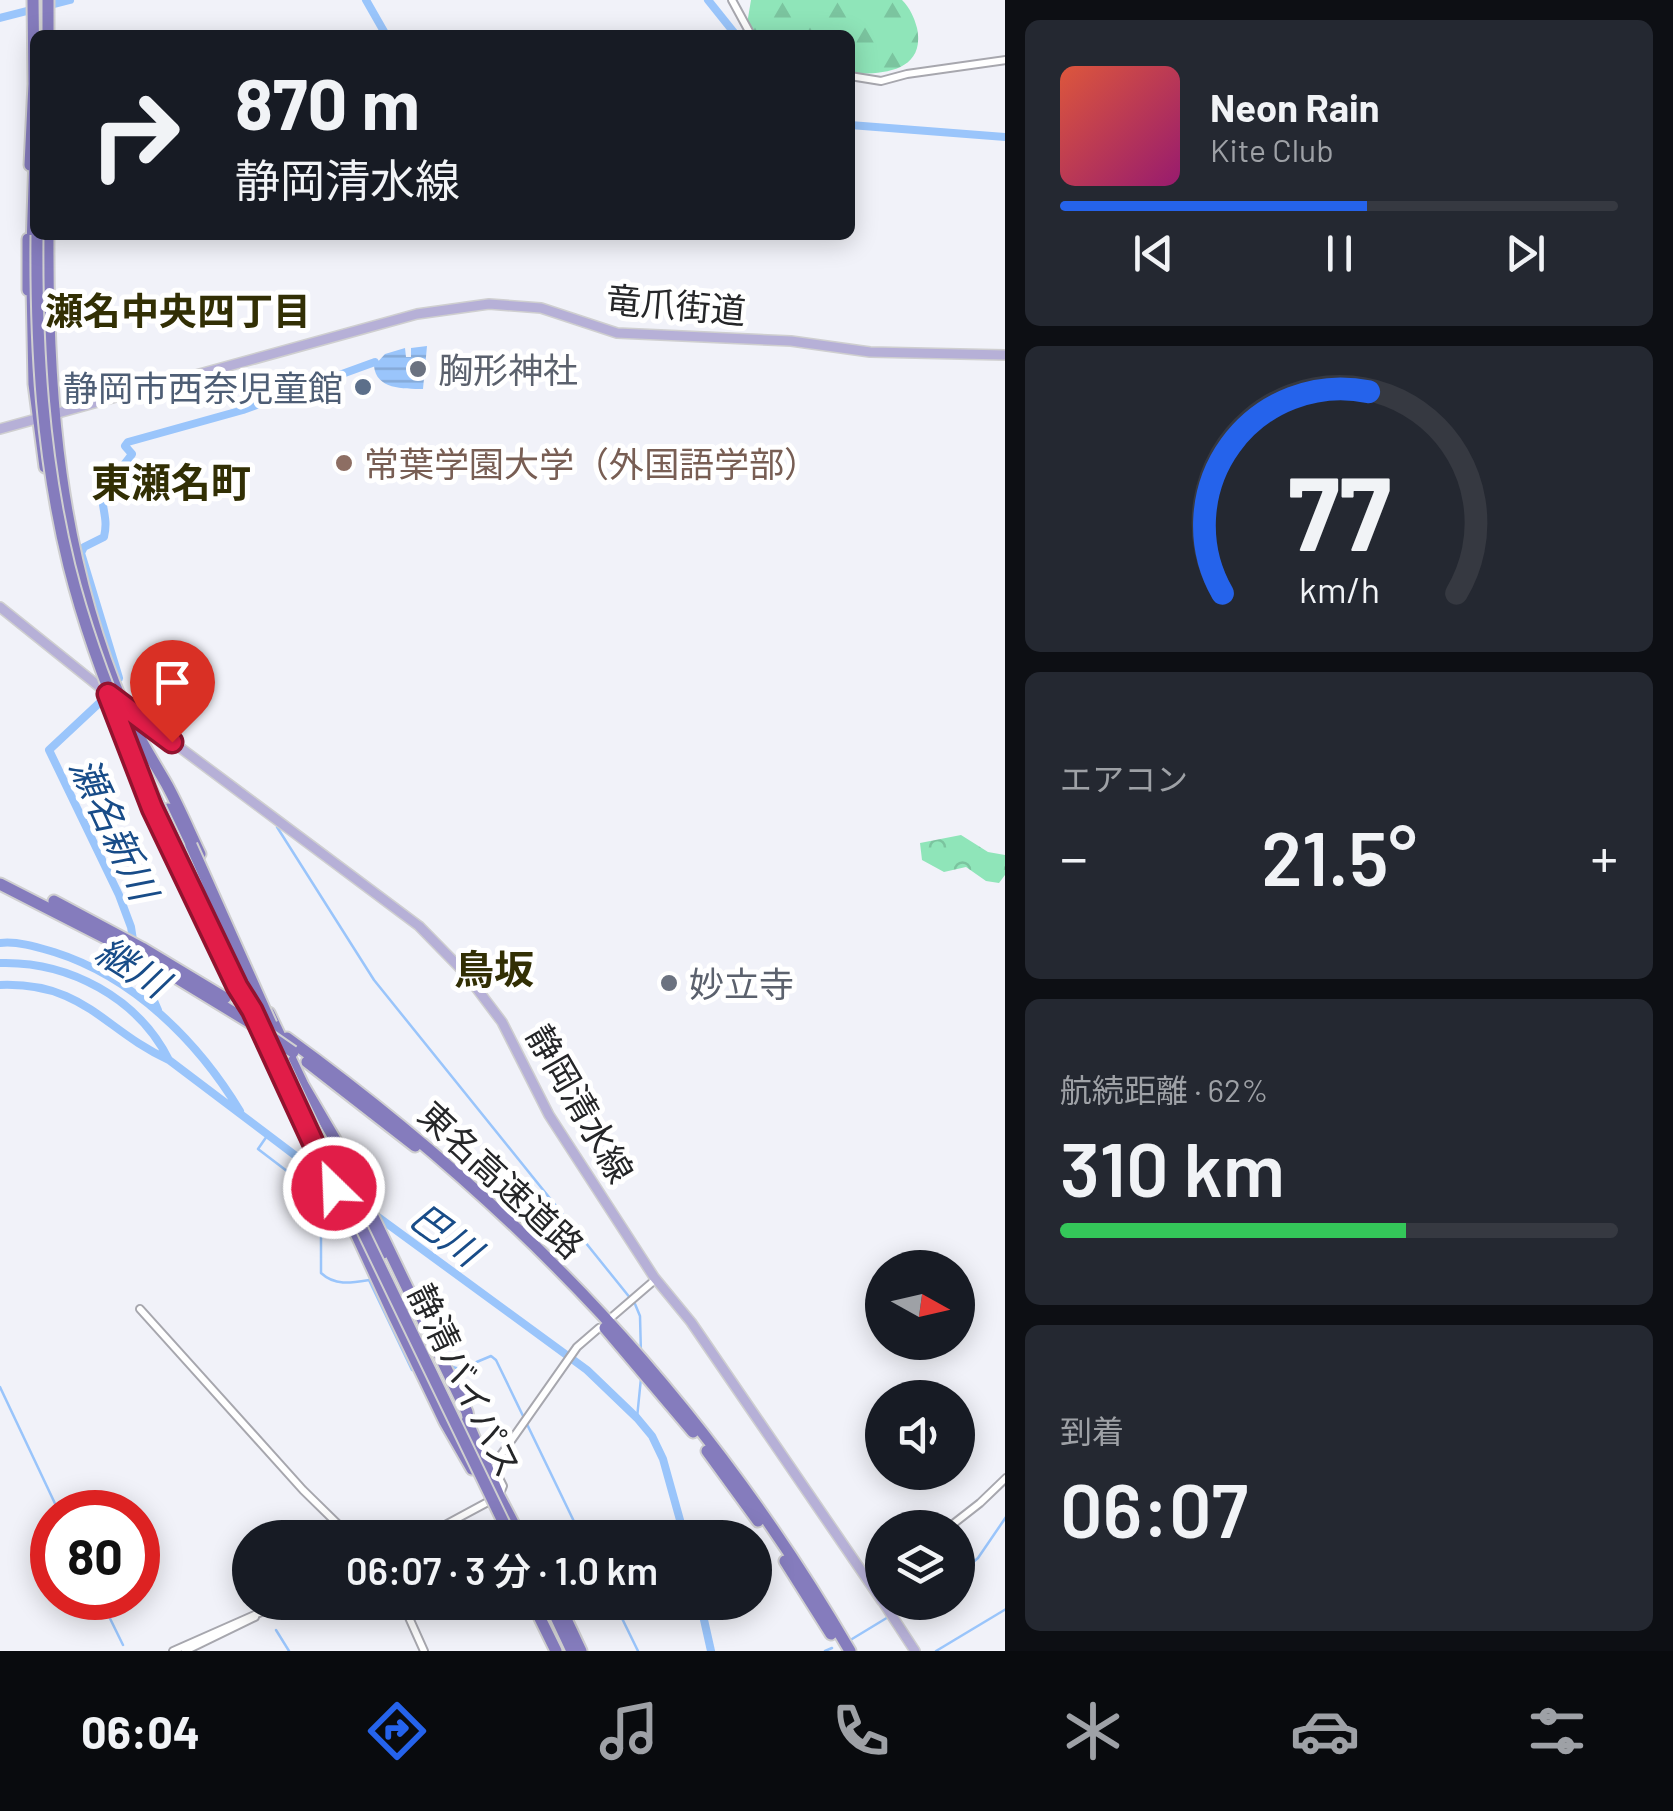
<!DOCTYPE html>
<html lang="ja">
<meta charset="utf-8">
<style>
body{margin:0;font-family:Barlow,"Noto Sans JP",sans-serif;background:#242831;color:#f1f3f6;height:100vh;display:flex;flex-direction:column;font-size:38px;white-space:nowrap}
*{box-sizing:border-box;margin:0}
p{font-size:32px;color:#9ea1a6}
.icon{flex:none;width:55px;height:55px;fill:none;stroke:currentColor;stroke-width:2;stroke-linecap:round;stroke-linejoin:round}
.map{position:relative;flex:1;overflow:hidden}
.panel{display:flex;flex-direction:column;gap:20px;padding:20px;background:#0d0f14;width:668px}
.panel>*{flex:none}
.guide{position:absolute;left:30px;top:30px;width:825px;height:210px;border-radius:15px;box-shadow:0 5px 25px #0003;background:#171b24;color:#f1f3f6;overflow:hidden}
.needle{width:65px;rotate:98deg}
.buttons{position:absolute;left:865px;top:1250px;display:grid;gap:20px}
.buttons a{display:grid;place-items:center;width:110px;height:110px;border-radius:50%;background:#171b24;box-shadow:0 5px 25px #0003;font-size:50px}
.speed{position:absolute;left:30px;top:1490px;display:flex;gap:20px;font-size:50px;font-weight:700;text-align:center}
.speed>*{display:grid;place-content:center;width:130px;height:130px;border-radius:50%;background:#171b24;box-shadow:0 5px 25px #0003;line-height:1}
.speed .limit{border:15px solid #d22;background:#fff;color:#111}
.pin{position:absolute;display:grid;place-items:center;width:85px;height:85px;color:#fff;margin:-102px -42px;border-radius:50% 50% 50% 0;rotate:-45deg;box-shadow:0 0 10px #0007}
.pin .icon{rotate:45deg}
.me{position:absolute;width:110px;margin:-55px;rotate:336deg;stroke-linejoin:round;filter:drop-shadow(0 0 8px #0008)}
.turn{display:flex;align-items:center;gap:35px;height:210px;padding:0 40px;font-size:45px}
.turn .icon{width:130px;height:130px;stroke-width:2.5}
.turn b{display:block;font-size:70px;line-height:85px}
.big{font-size:75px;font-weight:600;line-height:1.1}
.panel .tile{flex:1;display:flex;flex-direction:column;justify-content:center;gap:15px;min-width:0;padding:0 35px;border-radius:15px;background:#242831}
.panel .dial{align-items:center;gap:0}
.dial svg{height:260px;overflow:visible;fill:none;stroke:#363941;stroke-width:7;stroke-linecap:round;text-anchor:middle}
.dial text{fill:#f1f3f6;stroke:none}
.song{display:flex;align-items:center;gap:30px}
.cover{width:120px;height:120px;border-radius:15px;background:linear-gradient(135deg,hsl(10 70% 55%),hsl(320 70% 35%))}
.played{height:10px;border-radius:5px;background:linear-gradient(90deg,#2563eb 55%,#363941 55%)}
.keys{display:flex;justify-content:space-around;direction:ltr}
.heat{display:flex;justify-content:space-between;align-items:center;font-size:55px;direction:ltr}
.charge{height:15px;border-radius:8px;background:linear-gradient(90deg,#34c759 62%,#363941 0)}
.trip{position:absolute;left:232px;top:1520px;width:540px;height:100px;border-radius:50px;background:#171b24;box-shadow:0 5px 25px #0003;font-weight:600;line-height:100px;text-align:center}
.menu{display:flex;height:160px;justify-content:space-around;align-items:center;background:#090b0e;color:#9ea1a6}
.menu .icon{width:70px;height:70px}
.menu .on{color:#2563eb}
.menu b{font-size:45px;color:#f1f3f6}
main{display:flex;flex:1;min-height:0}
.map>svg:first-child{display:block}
.forest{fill:url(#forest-firs)}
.park{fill:url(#park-crowns)}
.water{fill:url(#water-rules)}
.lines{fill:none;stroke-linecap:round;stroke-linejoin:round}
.stream{stroke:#9ac5fb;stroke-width:2.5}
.river{stroke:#9ac5fb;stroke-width:8}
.minor-casing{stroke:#a7a7ae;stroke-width:10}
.major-casing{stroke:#cfcfd0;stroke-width:12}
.highway-casing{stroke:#cfcfd0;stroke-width:15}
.minor{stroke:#fff;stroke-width:6}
.major{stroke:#b6b0d7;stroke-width:9}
.highway{stroke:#857cbd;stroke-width:11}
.highway-bridge-casing{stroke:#cfcfd0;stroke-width:15;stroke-linecap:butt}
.highway-bridge{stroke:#857cbd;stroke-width:11}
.route-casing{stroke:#92132f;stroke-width:25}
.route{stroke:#e11d48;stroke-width:18}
.worship-dot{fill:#6b7280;stroke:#fff;stroke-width:4}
.service-dot{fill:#5c6f8a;stroke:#fff;stroke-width:4}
.education-dot{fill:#8d6e63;stroke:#fff;stroke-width:4}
.labels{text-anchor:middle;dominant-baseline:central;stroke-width:10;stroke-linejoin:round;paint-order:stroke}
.street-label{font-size:35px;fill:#252628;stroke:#fff}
.worship-label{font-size:35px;fill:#5b616d;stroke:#fff;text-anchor:start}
.service-label{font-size:35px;fill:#4e5e75;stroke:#fff;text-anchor:end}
.education-label{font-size:35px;fill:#785e54;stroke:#fff;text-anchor:start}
.neighbourhood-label{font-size:38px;font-weight:bold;fill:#322f04;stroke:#fff}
.water-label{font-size:38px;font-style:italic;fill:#184c88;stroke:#fff}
.quarter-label{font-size:40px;font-weight:bold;fill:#322f04;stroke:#fff}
</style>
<main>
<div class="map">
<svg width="1006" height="1651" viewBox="0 0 1006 1651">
<defs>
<pattern id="forest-firs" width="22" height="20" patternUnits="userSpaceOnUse" patternTransform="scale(2.5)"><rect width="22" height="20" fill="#8fe5b9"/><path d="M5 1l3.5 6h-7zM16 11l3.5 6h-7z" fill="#7bc49f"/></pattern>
<pattern id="park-crowns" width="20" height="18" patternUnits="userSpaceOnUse" patternTransform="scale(2.5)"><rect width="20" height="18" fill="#8fe5b9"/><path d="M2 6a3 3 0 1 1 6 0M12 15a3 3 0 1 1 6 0" fill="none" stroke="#7bc49f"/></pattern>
<pattern id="water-rules" width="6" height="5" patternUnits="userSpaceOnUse" patternTransform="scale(2.5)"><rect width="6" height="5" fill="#9ac5fb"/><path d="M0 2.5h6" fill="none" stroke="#85a9d7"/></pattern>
</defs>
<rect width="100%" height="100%" fill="#f1f2f9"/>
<path class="forest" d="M751,0h151c8,8 12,17 15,28 9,44 -36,47 -67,45v-38h-96l-7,-11z"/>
<path class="park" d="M961,835l27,17 17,3v20l-6,8 -13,-2 -20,-14 -22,5 -22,-12 -2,-17z"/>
<path class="water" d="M427,346l-4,43c-20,0 -47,0 -49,-23l11,-12 20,-6 1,9h5v-9z"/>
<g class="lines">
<path class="stream" d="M277,827l97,153 261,324 5,12 1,39
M267,1136l-9,13 63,48v76c14,13 30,10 48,7l43,90 4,-1
M449,1366l11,3 31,-13 5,4 86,178
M0,1387l59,125
M637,1418l4,-40
M958,1575l20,-17 28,-41
M100,1598l23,47
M614,1602l24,49
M276,1630l13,21
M852,1639l61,-37
M825,1651l7,-3
M936,1651l70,-42"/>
<path class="river" d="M366,0l20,35
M708,0l28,35
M0,18l70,-18
M850,125l156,12
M119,678l-38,-125 3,-6 20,-10c3,-14 1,-19 -1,-32 -1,-19 20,-37 29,-51l-7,-8 3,-4 115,-32 132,-48
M110,693l-61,57 70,145 12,32 5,32 22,51
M0,943c18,-2 37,4 54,9 79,25 143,88 186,159
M0,963c69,-2 138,35 169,97
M0,985c85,-3 103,45 169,75l160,121
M348,1195l239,175 50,48 15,18 11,23 22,79
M700,1602l11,49"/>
<g class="minor-casing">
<path id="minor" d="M732,0l19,35
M850,76l31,5 26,-7 99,-14
M140,1309l163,181 49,48
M613,1316l43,-37
M948,1528l32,-25 26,-25
M421,1538l78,-42 4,-10 -8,-16 1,-8 81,-115 22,-19
M868,1580l14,-9
M402,1602l22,49
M173,1651l111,-49
M185,1651l70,-34"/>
</g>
<g class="major-casing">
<path id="major" d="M0,429l417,-115 72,-10 52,4 76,25 174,8 79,11 136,3
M0,607l111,89
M123,705l296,221 46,47 37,49 47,93 105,162 37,45 191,279
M883,1602l32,49"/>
</g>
<g class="highway-casing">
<path id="highway" d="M48,35v-35
M30,165l4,-81 -1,-84
M48,235c-1,163 11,318 75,470 12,28 29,54 44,80 12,22 22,46 33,69
M32,247l3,-91
M32,286l2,98 11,83
M28,290v-51
M139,775c30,79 67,164 114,235
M168,809l24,50
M0,884l139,71 115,70
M54,901l88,47 83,50
M269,1013l34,72 37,63 127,264 3,15
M287,1038c234,170 417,362 563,613
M307,1062l108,84
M307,1127l87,189 51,106 27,47
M367,1227l16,26
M605,1328l88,104
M467,1421l32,75 22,42
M707,1451l51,70
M785,1561l46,73
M532,1602l24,49
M549,1602l23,49
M558,1602l23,49"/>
</g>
<use href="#minor" class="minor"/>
<use href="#major" class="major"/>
<use href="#highway" class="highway"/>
<g class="highway-bridge-casing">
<path id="highway-bridge" d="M37,235c-1,112 5,221 32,331 35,140 104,269 166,398 91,192 184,382 276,574
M191,845l80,179
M254,1025l39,27"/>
</g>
<use href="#highway-bridge" class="highway-bridge"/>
</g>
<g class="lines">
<g class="route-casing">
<path id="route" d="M172,742l-64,-48 44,114 85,178 15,24 82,178"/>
</g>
<use href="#route" class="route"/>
</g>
<g class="worship-dot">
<circle cx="418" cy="369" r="10"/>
<circle cx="669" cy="983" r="10"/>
</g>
<circle class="service-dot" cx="363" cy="387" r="10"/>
<circle class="education-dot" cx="344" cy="463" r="10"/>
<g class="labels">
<g class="street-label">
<text transform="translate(676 304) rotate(5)">竜爪街道</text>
<text transform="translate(581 1103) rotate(60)">静岡清水線</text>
<text transform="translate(502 1179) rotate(43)">東名高速道路</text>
<text transform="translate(466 1380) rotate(64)">静清バイパス</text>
</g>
<g class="worship-label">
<text x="438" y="369">胸形神社</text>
<text x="689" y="983">妙立寺</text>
</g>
<g class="service-label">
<text x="343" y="387">静岡市西奈児童館</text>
</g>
<g class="education-label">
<text x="364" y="463">常葉学園大学（外国語学部）</text>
</g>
<g class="neighbourhood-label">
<text x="178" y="310">瀬名中央四丁目</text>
</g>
<g class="water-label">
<text transform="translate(115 828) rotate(65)">瀬名新川</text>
<text transform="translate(133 966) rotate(32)">継川</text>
<text transform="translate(446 1233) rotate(36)">巴川</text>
</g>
<g class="quarter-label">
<text x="171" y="481">東瀬名町</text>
<text x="494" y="968">鳥坂</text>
</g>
</g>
</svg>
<div class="buttons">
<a><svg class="needle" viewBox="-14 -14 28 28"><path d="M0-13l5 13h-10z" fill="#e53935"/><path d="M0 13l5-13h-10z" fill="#9ea1a6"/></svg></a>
<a><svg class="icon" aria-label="sound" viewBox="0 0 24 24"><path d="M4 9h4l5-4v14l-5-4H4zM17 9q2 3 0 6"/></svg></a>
<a><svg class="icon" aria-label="layers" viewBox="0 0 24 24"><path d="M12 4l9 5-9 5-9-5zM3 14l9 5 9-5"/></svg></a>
</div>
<div class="speed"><div class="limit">80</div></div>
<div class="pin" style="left:172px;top:742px;background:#d93025"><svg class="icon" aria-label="arrive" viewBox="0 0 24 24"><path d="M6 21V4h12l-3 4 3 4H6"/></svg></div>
<svg class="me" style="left:334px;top:1188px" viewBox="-20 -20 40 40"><circle r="17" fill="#e11d48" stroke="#fff" stroke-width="3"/><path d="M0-11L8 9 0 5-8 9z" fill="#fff"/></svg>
<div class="trip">06:07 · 3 分 · 1.0 km</div>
<div class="guide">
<div class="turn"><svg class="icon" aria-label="right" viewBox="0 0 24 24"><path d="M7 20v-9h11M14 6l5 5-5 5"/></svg><div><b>870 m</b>静岡清水線</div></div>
</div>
</div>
<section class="panel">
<div class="tile">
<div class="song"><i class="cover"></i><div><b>Neon Rain</b><p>Kite Club</p></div></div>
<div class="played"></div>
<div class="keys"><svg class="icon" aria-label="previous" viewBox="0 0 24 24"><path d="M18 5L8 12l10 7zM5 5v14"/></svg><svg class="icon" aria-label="pause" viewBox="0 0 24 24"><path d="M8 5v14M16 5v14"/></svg><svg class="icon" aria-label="next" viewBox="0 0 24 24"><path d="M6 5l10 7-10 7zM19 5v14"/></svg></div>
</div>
<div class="tile dial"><svg viewBox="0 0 100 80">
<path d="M14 69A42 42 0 1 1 86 69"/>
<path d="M14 69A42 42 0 0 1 59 7" stroke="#2563eb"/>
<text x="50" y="56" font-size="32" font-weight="700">77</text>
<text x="50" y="72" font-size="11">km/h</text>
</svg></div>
<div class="tile"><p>エアコン</p>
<div class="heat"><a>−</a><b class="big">21.5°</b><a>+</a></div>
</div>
<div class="tile"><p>航続距離 · 62%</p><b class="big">310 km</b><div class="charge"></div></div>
<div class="tile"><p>到着</p><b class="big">06:07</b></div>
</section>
</main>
<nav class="menu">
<b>06:04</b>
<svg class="icon on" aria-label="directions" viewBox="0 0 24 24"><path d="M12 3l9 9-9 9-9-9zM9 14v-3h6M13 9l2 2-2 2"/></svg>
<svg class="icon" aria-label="music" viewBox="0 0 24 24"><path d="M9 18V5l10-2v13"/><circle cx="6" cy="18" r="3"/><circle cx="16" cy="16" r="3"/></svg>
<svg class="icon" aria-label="phone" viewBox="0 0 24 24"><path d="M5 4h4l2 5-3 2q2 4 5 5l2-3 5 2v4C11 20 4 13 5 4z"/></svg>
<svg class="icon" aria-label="climate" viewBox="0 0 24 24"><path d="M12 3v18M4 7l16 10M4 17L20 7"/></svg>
<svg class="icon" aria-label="car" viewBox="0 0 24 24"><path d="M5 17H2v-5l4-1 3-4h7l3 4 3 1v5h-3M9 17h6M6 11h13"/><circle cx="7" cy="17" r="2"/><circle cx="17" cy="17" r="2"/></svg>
<svg class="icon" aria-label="filters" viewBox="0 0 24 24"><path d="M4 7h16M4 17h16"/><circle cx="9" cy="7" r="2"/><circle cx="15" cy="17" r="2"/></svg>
</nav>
